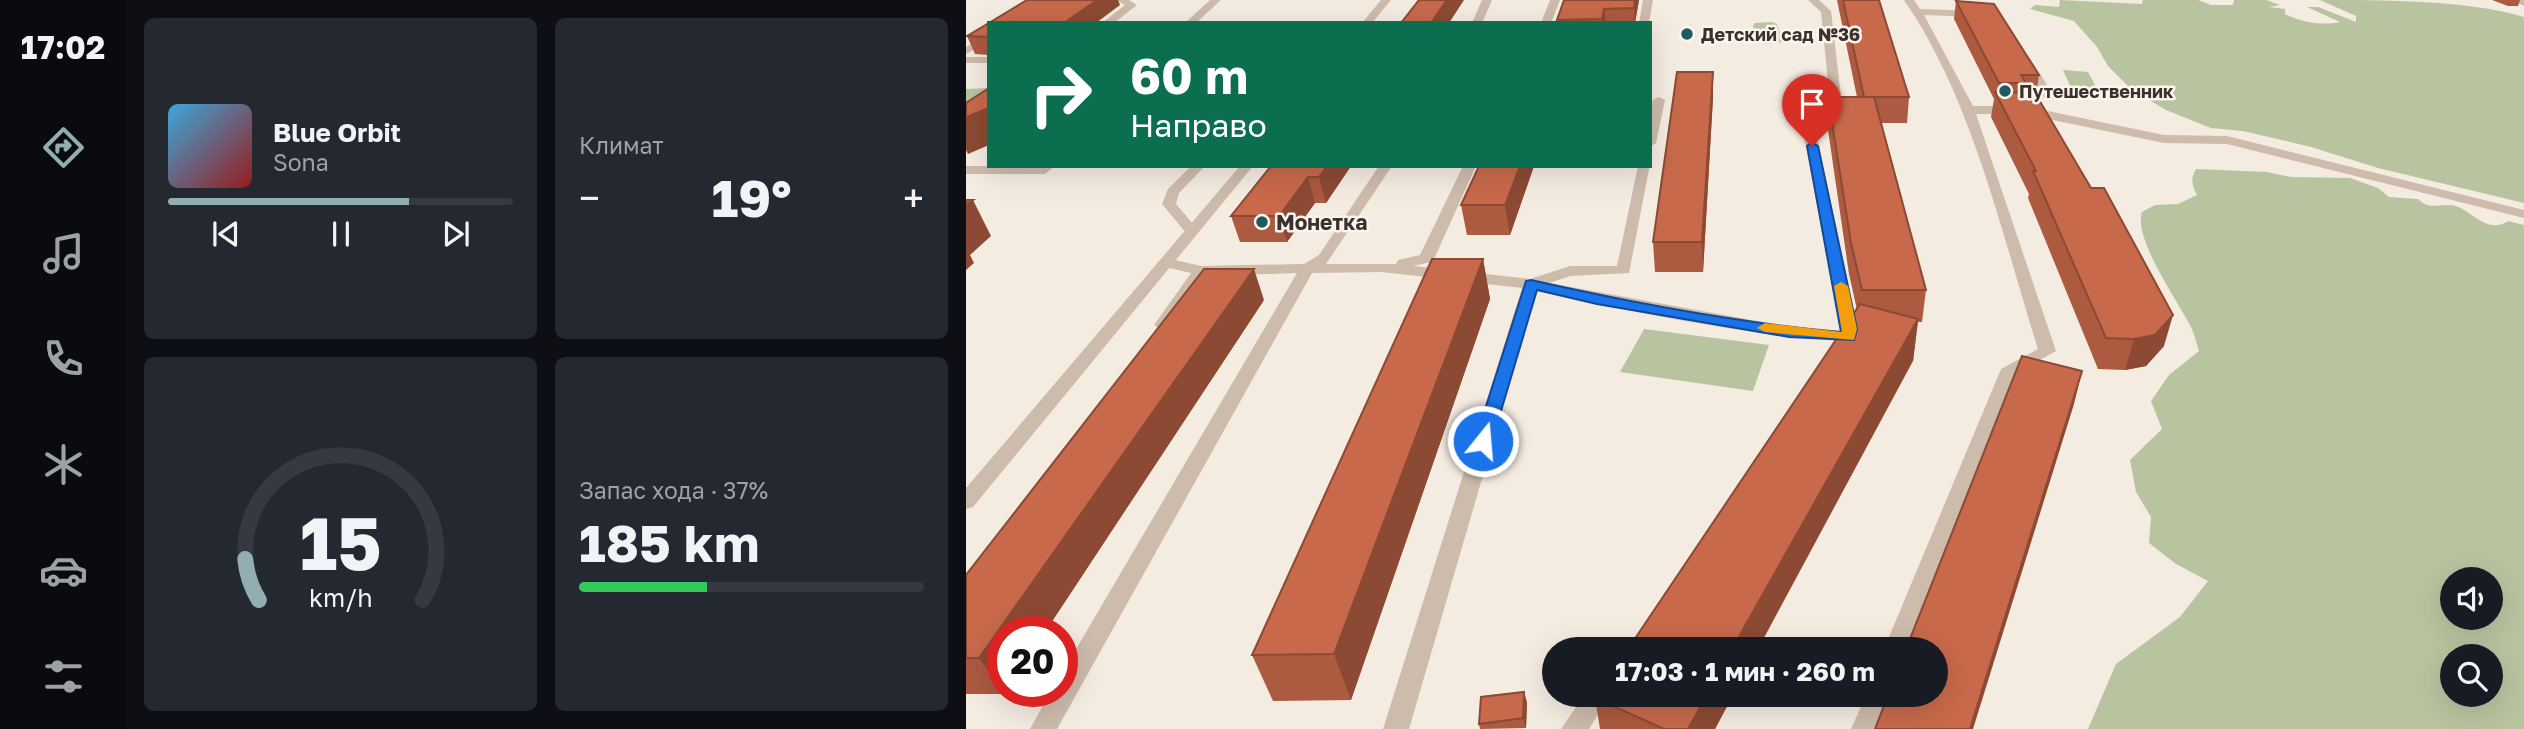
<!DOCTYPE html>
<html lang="ru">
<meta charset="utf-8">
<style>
body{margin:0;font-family:"Golos Text",sans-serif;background:#242831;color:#f1f3f6;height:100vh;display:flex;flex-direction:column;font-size:26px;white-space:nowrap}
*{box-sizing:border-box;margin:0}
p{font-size:23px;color:#9ea1a6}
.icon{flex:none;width:38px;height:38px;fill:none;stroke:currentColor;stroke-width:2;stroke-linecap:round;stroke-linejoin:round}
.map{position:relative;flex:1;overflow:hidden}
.side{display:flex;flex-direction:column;gap:18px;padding:18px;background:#0d0f14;width:840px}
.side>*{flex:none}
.top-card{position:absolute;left:21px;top:21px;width:665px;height:147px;border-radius:0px;box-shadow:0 7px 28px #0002;background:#0b6e4f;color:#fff;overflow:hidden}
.tools{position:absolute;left:1474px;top:567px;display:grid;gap:14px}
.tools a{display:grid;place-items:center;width:63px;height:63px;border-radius:50%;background:#171b24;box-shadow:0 7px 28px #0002;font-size:35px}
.speed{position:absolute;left:21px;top:616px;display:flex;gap:14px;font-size:35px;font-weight:700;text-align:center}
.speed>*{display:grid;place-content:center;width:91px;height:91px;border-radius:50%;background:#171b24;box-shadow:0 7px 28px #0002;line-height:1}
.speed .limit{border:10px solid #d22;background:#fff;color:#111}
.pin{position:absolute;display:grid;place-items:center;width:60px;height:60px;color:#fff;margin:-72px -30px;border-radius:50% 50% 50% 0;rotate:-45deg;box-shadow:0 0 7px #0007}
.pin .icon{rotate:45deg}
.me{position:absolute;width:77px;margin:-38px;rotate:17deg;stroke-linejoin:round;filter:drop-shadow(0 0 5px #0008)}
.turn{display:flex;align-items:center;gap:24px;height:147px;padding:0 28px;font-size:32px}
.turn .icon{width:91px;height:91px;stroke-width:2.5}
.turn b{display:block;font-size:49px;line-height:60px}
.big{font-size:52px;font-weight:700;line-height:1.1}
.side .card{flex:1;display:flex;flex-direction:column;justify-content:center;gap:10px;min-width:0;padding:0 24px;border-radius:10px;background:#242831}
.side .dial{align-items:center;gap:0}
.dial svg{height:182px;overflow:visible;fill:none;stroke:#363941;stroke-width:7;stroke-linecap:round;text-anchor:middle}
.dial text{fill:#f1f3f6;stroke:none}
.song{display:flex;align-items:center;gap:21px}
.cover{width:84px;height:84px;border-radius:10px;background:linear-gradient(135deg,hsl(200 70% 55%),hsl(0 70% 35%))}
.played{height:7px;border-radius:4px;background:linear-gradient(90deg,#92aeb2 70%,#363941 70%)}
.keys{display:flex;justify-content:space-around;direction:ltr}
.heat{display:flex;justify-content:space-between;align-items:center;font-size:38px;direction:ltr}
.charge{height:10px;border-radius:5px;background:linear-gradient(90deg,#34c759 37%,#363941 0)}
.side .tiles{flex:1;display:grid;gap:18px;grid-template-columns:repeat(2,1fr)}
.trip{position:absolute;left:576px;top:637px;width:406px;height:70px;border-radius:35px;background:#171b24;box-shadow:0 7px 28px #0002;font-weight:700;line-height:70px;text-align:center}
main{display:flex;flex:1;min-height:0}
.dock{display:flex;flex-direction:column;width:126px;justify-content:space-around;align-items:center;background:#090b0e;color:#9ea1a6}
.dock .icon{width:49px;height:49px}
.dock .selected{color:#92aeb2}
.dock b{font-size:32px;color:#f1f3f6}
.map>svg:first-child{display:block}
.green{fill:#b8c4a0;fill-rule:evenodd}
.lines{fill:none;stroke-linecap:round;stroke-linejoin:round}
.lane{fill:#cdbbac;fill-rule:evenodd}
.street{fill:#cdbbac;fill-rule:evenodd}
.wall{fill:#ac5a40}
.shaded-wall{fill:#8c4a34}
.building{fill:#c8694b;stroke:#8c4a34;stroke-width:2}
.route{fill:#1a73e8;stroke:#114b97;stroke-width:2}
.slow{fill:#f59e0b}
.poi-dot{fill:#1f5a5e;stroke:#fbf5ee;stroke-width:2.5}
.labels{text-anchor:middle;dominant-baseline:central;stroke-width:5;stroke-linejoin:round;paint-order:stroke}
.far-poi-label{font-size:18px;font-weight:bold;fill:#3b302b;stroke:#fbf5ee;text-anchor:start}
.poi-label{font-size:21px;font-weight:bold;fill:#3b302b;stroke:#fbf5ee;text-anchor:start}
</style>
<main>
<nav class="dock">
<b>17:02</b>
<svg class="icon selected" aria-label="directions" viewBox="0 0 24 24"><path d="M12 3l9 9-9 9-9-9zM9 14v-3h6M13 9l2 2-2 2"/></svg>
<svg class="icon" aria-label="music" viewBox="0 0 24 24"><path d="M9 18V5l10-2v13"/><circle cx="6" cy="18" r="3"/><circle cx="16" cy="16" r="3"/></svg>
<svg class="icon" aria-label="phone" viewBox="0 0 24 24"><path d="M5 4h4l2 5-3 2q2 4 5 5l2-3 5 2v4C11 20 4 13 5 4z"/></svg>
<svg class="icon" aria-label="climate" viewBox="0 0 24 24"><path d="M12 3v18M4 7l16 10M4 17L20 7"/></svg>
<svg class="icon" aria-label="car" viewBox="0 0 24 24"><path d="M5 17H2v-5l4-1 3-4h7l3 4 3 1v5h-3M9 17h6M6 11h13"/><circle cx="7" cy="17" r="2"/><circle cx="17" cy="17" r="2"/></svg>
<svg class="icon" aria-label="filters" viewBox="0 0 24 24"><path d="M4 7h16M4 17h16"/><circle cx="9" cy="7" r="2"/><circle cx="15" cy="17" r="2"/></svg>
</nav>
<section class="side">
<div class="tiles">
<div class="card">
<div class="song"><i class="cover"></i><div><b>Blue Orbit</b><p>Sona</p></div></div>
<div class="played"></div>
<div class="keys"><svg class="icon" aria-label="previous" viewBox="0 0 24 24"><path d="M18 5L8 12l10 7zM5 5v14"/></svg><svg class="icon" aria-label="pause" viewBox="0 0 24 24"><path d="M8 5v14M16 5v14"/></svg><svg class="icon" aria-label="next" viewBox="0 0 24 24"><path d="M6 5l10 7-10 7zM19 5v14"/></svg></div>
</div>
<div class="card"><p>Климат</p>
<div class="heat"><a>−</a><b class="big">19°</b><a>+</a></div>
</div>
<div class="card dial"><svg viewBox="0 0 100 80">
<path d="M14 69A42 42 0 1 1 86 69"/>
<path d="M14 69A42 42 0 0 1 8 51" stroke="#92aeb2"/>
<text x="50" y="56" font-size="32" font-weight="700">15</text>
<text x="50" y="72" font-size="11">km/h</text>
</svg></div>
<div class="card"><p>Запас хода · 37%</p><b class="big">185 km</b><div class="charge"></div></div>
</div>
</section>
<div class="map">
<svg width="1558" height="729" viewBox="0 0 1558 729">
<rect width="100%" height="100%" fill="#f4ebe1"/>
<path class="green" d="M1094,0l82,4 1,-4h55l13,5h22l1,-5h32l14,5 -11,2 16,2v5c16,8 37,12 55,8l-33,-15h11l38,15v-6l-36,-16c62,0 149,0 204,17v186l-146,-35 -67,-21 -68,-16 -32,-3 -45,-18 -35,-21 -23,-23 -11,-19 -23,-26 -44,-12 5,-4 24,2z
M806,22l5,2 6,18 -17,2 -9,-3 -4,-15 2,-3z
M1097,70l25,2 12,22 -27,-2z
M23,88v18l-23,18v-35z
M1230,169l71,3 24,5 59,1 28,10 11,9 29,2c11,11 19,5 32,6 16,1 27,18 42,20 7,1 11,-1 16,-4l16,4v504h-436l28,-65 64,-47 28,-36 -32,-17 -27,-21 2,-26 -15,-25 -6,-32 32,-31 -11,-28 18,-26 30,-24c-3,-9 -5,-19 -9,-26 -13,-25 -57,-87 -48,-113l13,-7 23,-1 19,-9c-5,-10 -7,-15 -1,-26zM1524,579v39h-38v-39zM1524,656v39h-38v-39z
M678,329l125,16 -16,46 -133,-19z"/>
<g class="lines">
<path class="lane" d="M150,0h13l8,5 -23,18h-12l23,-18z
M244,0h11l-25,23h-11z
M516,0h10l-10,23h-10z
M584,0h10l-9,23h-10z
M677,0h10l-4,23h-10z
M842,0h11l12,11 12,103 -29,8 44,207 -8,19h-12l-1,-7c-101,-8 -202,-28 -300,-51l-128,439h-26l139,-441 -140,-16 -70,1 -255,456h-27l21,-38h11v-18l235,-400 -91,3 -38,53 -6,1 -8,-5 37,-52 -30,-7 -3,-3 3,-3 5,-2 35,8 103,-2 15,-9 60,-89h13l-66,98h70l2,-4 22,-5 43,-89h13l-42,93 -3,3 -18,4 117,13 40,-13h47l21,-100 12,-2 -21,109 -58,3 -22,7 240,44 52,4 -40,-211 30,-8 -10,-100z
M938,0h10l6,9 57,2 5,3 -5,3 -53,-2 49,91h50l141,29 63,1 297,74v8l-297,-74 -63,-1 -141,-29h-47l80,237 -38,21 -110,277h-24l117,-280 37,-20c-36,-114 -66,-251 -134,-349z
M1546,0h12v6z
M23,34v8l-23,12v-7z
M0,57h23v6h-23z
M1056,59h8l25,38 -2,2h-8l-24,-38z
M693,97l6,3 -9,43 -6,4v-34l3,-13z
M23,112v10l-23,15v-10z
M0,166h89l-10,8h-79z
M225,166h14l-26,27 -3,11 23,27 -7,4 -5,-1 -25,-30 6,-15z
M618,695h26l-21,34h-28z
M900,695h24l-13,34h-26z"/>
<path class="street" d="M415,0h10l-19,23h-10z
M274,166h13l-280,341 -7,2v-21z"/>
</g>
<path class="wall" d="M673,0l-4,23h-77l-1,-3z
M871,0h42l30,97 -2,26h-26l45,167 -4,32h-4l-5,39 -56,-51 -8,-36 -22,-151 1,-26h29z
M1526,0h28l-2,6h-10z
M990,1l83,74 -3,20 128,251 -18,20 -21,4 -27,-1 -70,-171 1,-4 -38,-77 3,-18 -40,-80z
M23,23v32l-14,-1 -8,-18z
M747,72v25l-10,175h-48l-2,-30z
M305,166h80l-25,37h-11l-28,39h-47l-9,-26z
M568,166l-24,69h-43l-6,-30z
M517,259l7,40 -139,401 -78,1 -21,-46z
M298,300l-219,332h-42v59h3l-2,3h-38v-119z
M632,695h135l-18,34h-115l-5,-31z
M561,702l-1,26 -46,1 -1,-5z"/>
<path class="shaded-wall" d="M131,0h21l2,5 -24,18h-32z
M481,0h17l-15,23h-18z
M669,0h4l-4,23 -1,-15z
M638,9l2,14h-4v-4z
M747,72v25l-10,175 -1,-30z
M23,108v37l-21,9 -2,-4v-33z
M361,166h24l-25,37 -7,-26z
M554,166h14l-24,69 -5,-30z
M342,177l7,26 -28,39 -8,-26z
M7,200l18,36 -21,19 4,8 -8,7v-65z
M517,259l7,40 -139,401 -17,-46z
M288,269l10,31 -219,332h-42v59l-24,-33z
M1207,315l-9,31 -18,20 -21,4 9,-31z
M952,319l-5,42 -155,288h-26z
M1116,371l-8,33 -101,325h-3z
M558,692l3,10 -1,26 -3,-10z
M741,695h26l-18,34h-27z"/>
<path class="building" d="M61,0h70l-33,23h-75z
M453,0h28l-16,23h-30z
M598,0h71l-1,8 -30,1 -2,10 -45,1z
M877,0h36l30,97h-45z
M990,1l38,3 45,71h-18l5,8h-27z
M23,23v14l-22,-1z
M711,72h36l-11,170h-49z
M23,88v20l-23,9v-14z
M1029,92l40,1 56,95h13l69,127 -18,20 -21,4 -28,-1 -73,-167h3z
M862,97h46l52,193h-64l-11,-47z
M305,166h56l-8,11h-11l-29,39h-48z
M513,166h41l-15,39h-44z
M0,200h7l-7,5z
M466,259h51l-149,395 -82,1z
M238,269h50l-275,389h-13v-83z
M894,304l58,15 -186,330h-104z
M1056,356l60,15 -112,358h-95l13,-34h48v-46h-30z
M558,692l-1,26 -44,6 2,-27z
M632,695h109l-19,34h-24l-69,-31z"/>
<path class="route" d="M846,142l6,4 39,183 -3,11 -65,-3 -192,-33 -60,-14 -45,151 -3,4h-12l-2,-4 51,-160 5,-1c102,23 206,43 310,52l-34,-186z"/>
<path class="slow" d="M875,282l7,4 9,43 -3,11 -89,-8 -8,-4 8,-5 77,9 -8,-46z"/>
<g class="poi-dot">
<circle cx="721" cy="34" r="7"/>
<circle cx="1039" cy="91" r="7"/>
<circle cx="296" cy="222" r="7"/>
</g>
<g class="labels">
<g class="far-poi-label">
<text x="735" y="34">Детский сад №36</text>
<text x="1053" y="91">Путешественник</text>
</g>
<g class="poi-label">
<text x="310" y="222">Монетка</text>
</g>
</g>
</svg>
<div class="tools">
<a><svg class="icon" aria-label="sound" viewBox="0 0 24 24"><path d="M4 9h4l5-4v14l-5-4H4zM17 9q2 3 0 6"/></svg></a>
<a><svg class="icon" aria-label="search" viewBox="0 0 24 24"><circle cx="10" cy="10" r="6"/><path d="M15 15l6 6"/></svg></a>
</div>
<div class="speed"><div class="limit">20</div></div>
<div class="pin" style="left:846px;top:146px;background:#d93025"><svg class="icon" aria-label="arrive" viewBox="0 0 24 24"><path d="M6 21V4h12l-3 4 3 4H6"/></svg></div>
<svg class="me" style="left:517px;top:441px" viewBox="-20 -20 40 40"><circle r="17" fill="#1a73e8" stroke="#fff" stroke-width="3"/><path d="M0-11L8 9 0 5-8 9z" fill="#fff"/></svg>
<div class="trip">17:03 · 1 мин · 260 m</div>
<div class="top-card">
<div class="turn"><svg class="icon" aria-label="right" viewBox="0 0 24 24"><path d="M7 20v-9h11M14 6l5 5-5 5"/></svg><div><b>60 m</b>Направо</div></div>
</div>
</div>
</main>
